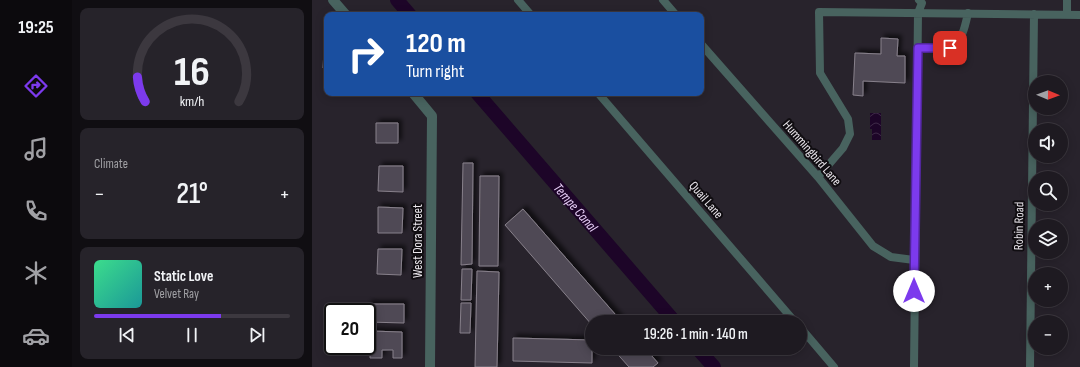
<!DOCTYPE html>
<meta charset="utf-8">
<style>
body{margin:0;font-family:"Sofia Sans Condensed",sans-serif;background:#26232a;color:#f1f3f6;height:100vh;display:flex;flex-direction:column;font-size:15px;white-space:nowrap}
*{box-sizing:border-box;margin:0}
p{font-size:13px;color:#a1a1a5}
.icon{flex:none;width:22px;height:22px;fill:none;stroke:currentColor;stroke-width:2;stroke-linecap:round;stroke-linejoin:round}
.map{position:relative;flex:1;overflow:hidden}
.panel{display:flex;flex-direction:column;gap:8px;padding:8px;background:#100e12;width:240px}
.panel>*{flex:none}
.guide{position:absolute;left:12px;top:12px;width:380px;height:84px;border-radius:8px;box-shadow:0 2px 10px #0003,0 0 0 1px #3c383f;background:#1a4fa0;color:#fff;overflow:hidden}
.needle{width:26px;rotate:91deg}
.controls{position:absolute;left:716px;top:75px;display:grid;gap:8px}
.controls a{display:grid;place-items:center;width:40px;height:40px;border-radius:50%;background:#1e1a21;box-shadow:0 2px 10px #0003,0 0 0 1px #3c383f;font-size:20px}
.speed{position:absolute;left:12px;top:303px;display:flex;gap:8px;font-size:20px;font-weight:700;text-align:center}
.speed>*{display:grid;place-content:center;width:52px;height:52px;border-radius:50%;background:#1e1a21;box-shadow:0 2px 10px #0003,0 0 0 1px #3c383f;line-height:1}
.speed .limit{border:2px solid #111;border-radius:6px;background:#fff;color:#111}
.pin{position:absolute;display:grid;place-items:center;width:34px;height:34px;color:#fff;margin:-17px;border-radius:8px;box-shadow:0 2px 6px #0006}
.me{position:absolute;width:44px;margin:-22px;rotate:0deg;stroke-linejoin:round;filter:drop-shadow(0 0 3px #0008)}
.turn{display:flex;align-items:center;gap:14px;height:84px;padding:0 16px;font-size:18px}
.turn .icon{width:52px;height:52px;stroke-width:2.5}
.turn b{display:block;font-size:28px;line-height:34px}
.big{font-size:30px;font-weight:600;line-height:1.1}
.panel .tile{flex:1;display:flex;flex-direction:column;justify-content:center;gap:6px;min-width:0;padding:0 14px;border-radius:8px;background:#26232a}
.panel .dial{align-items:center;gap:0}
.dial svg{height:104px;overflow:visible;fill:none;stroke:#3c383f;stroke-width:7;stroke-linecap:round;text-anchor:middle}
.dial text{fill:#f1f3f6;stroke:none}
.song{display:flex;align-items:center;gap:12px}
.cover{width:48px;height:48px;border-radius:6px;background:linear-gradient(135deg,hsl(150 70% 55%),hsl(180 70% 35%))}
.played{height:4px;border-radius:2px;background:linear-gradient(90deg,#7c3aed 65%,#3c383f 65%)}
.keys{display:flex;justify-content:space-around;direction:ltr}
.heat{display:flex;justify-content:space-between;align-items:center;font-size:22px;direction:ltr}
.trip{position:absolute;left:273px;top:315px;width:222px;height:40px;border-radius:20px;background:#1e1a21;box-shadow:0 2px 10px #0003,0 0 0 1px #3c383f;font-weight:600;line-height:40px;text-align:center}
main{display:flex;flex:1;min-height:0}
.menu{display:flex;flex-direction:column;width:72px;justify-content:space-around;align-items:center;background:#0c0a0d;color:#a1a1a5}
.menu .icon{width:28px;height:28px}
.menu .active{color:#7c3aed}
.menu b{font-size:18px;color:#f1f3f6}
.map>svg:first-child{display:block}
.water{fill:url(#water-waves)}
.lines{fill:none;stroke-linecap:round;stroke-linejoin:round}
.canal{stroke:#1d0528;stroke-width:14}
.building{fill:#504a54;stroke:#87808b;filter:url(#shadow)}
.lane{stroke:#48635f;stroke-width:8}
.street{stroke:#48635f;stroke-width:10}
.route-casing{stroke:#51269a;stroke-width:10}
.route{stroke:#7c3aed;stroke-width:7}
.labels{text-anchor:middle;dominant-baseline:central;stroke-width:4;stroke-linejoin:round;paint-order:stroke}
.street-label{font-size:13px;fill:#ebe7ed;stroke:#100d11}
.water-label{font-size:14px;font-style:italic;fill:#e8cff8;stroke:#100d11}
</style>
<main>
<nav class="menu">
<b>19:25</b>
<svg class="icon active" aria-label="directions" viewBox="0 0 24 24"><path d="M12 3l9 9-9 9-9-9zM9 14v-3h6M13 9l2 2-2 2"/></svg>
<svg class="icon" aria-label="music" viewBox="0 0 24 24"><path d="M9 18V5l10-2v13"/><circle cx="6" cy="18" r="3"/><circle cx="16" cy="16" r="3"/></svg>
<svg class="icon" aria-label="phone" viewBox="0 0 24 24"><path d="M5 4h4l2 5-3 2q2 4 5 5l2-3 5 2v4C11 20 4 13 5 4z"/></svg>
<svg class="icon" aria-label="climate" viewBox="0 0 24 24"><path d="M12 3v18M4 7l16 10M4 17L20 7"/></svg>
<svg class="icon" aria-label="car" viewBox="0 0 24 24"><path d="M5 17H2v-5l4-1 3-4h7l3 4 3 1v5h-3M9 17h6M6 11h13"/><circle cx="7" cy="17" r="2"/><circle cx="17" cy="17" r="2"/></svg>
</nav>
<section class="panel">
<div class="tile dial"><svg viewBox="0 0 100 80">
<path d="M14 69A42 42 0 1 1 86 69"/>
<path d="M14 69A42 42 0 0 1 8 50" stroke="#7c3aed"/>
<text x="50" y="56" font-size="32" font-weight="700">16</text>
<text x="50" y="72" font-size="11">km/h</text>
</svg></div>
<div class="tile"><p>Climate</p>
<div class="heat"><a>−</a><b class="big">21°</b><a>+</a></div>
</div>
<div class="tile">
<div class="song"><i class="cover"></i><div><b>Static Love</b><p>Velvet Ray</p></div></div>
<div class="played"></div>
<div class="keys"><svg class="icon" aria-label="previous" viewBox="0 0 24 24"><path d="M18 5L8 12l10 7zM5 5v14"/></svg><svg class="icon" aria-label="pause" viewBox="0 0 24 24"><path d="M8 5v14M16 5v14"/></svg><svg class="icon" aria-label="next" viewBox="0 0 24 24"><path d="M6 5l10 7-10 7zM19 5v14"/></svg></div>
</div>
</section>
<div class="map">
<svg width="768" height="367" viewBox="0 0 768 367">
<defs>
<pattern id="water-waves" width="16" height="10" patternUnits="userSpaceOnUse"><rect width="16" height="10" fill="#1d0528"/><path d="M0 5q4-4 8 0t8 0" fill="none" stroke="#3e2948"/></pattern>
<filter id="shadow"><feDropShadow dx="3.5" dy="-3.5" stdDeviation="2" flood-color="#0009"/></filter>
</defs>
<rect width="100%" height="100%" fill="#28232c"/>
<path class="water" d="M558,113h11v27h-9v-11h-2z"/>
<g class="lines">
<g class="canal">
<path d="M85,0l13,15"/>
<path id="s1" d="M165,93l198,229"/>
<path d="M385,348l17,19"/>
</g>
</g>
<path class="building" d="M569,38l17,1 -1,17h8v27l-42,-2v15l-10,-1 2,-42 26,1z
M12,51h3v17h-4z
M64,123h22v20h-22z
M151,163h10l-1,101 -11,1z
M67,166h24v26l-25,-1z
M168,176h19l-1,90h-19z
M66,207l25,1 -1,25h-24z
M211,209l99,113h-30v3l-87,-100z
M66,249h24l-1,26 -24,-1z
M150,269h10l-1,31h-10z
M165,271l22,1 -2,95h-22z
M149,303h10l-1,30h-10z
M56,304h36v19l-36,-1z
M15,323h6v23h23v2l-30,-1z
M58,331l32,1v26h-9v-8h-11v8h-12z
M201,338l79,2v23l-79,-2z
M300,348h33l13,15 -5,4h-24z"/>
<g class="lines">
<path class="lane" d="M206,0l13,15
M351,0l13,15
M755,14v-14
M389,44l117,133 55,69 18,11 23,3
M606,48c36,2 42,3 50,-35
M286,93l197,229
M506,177l25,-29 7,-14 -2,-15 -28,-46 -1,-61 261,3
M488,327l34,40
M602,367l4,-354 4,-10 -3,-3
M718,367l4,-353"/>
<path class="street" d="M21,0l13,15
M101,93l19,23 -2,251"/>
</g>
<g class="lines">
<g class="route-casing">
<path id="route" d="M602,291l4,-243h32"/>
</g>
<use href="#route" class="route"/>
</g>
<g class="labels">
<g class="street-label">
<text transform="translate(500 153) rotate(49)">Hummingbird Lane</text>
<text transform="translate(394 200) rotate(49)">Quail Lane</text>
<text transform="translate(707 226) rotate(-89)">Robin Road</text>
<text transform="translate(106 241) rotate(-90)">West Dora Street</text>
</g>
<g class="water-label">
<text stroke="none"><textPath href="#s1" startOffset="151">Tempe Canal</textPath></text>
</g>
</g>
</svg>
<div class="controls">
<a><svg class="needle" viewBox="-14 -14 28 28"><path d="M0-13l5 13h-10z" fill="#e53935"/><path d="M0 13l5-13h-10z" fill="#a1a1a5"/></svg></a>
<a><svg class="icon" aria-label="sound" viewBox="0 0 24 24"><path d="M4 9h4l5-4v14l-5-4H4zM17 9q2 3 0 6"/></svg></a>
<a><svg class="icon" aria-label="search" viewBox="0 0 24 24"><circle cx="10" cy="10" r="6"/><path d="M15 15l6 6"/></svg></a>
<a><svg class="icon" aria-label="layers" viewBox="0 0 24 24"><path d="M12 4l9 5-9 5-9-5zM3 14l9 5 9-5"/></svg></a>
<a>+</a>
<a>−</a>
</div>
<div class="speed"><div class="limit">20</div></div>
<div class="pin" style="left:638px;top:48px;background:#d93025"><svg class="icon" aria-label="arrive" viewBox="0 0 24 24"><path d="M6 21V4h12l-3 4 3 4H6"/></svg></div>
<svg class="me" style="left:602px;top:291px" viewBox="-20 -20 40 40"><circle r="19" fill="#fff"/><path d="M0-13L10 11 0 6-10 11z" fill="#7c3aed"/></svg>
<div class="trip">19:26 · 1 min · 140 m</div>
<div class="guide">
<div class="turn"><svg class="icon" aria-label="right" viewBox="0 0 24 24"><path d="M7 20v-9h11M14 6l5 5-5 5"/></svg><div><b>120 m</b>Turn right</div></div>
</div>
</div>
</main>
